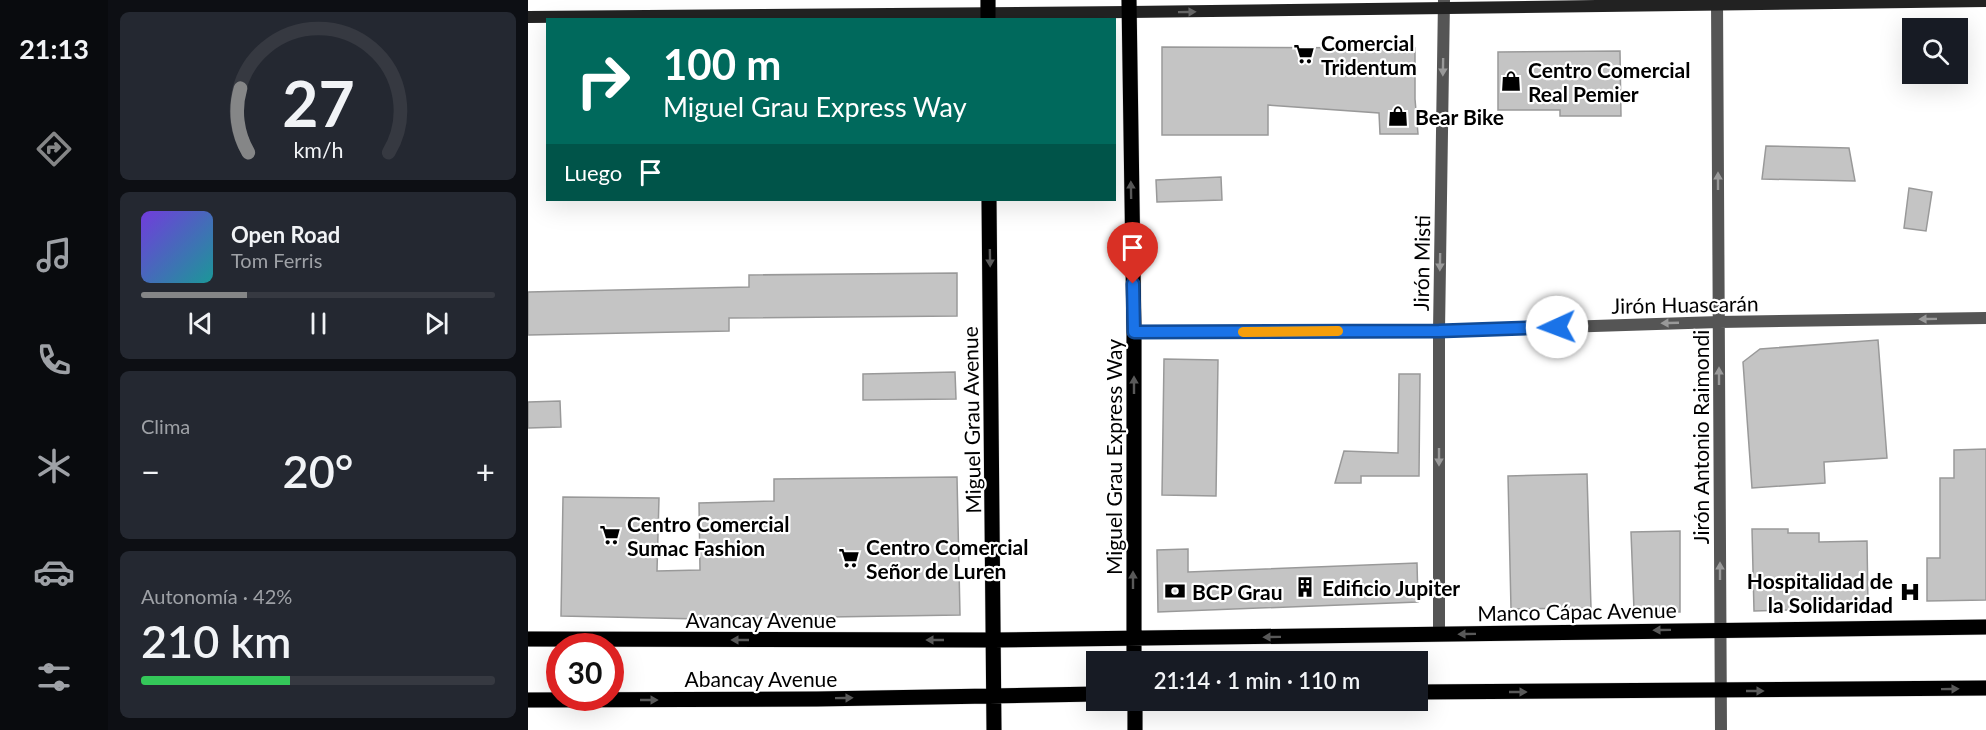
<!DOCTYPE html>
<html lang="es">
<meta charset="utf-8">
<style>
body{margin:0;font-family:Lato,sans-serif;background:#242831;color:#f1f3f6;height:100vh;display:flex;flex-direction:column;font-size:22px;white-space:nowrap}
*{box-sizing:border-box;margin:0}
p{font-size:20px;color:#9ea1a6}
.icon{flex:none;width:33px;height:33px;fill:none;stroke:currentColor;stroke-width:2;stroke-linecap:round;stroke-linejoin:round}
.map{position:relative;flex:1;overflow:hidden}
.details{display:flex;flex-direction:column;gap:12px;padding:12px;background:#0d0f14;width:420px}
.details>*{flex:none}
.banner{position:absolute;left:18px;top:18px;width:570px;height:183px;border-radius:0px;box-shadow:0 6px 24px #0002;background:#00695c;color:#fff;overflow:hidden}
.fabs{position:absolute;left:1374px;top:18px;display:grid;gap:12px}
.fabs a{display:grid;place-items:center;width:66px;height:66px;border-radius:0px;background:#171b24;box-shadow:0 6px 24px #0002;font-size:30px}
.speed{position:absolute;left:18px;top:633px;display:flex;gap:12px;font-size:30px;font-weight:700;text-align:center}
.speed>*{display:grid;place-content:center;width:78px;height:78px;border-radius:50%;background:#171b24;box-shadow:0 6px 24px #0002;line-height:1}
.speed .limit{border:9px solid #d22;background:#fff;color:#111}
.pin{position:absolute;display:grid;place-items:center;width:51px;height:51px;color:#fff;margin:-62px -26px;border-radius:50% 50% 50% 0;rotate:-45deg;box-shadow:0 0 6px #0007}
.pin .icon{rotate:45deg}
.me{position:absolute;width:66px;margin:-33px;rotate:268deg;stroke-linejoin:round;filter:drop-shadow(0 0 4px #0008)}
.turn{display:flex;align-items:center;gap:21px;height:126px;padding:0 18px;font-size:27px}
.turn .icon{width:78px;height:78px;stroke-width:2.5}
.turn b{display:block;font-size:42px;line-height:51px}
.then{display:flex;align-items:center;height:57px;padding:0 18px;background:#0003;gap:12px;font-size:22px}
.big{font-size:45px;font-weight:600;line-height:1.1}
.details .widget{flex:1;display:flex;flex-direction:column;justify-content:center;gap:9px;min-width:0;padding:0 21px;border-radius:9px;background:#242831}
.details .dial{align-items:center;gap:0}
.dial svg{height:156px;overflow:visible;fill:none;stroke:#363941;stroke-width:7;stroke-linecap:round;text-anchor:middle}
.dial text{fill:#f1f3f6;stroke:none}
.song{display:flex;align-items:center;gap:18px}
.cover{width:72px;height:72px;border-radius:9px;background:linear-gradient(135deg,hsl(260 70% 55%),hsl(180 70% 35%))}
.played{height:6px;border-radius:3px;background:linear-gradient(90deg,#858687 30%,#363941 30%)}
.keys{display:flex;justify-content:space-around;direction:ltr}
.heat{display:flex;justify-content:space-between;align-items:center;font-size:33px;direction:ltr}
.charge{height:9px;border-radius:4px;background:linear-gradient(90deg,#34c759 42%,#363941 0)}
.trip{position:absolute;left:558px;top:651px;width:342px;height:60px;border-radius:0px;background:#171b24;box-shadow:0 6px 24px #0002;font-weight:600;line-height:60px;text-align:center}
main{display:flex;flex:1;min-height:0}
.menu{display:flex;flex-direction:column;width:108px;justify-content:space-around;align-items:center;background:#090b0e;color:#9ea1a6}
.menu .icon{width:42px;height:42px}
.menu .on{color:#858687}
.menu b{font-size:27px;color:#f1f3f6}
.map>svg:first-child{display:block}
.building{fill:#c4c4c4;stroke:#999;stroke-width:1.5}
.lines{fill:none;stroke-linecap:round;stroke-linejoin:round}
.primary-casing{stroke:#dbdbdb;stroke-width:16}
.street{stroke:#555;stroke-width:12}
.secondary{stroke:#222;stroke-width:12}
.primary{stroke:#000;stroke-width:15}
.oneway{fill:#646464}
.oneway2{fill:#999}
.oneway3{fill:#595959}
.route-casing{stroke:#114b97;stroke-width:15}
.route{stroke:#1a73e8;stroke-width:10}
.slow{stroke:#f59e0b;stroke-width:10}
.labels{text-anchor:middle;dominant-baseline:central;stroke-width:4.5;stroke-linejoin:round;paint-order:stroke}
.poi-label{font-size:21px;font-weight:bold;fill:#000;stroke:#fff;text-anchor:start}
.street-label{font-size:21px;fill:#000;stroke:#fff}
</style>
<main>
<nav class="menu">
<b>21:13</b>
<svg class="icon on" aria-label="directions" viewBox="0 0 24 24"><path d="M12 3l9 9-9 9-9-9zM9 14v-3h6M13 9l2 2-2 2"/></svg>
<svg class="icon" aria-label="music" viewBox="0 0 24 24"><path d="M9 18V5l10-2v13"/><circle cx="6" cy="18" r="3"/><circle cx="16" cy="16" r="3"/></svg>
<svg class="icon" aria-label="phone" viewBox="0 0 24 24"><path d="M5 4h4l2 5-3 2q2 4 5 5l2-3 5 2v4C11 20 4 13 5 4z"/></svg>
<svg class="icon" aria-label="climate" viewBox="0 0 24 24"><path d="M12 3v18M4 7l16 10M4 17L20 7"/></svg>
<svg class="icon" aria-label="car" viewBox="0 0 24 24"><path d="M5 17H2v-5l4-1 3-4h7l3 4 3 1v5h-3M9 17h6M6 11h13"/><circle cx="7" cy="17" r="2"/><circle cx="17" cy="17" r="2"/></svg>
<svg class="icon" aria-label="filters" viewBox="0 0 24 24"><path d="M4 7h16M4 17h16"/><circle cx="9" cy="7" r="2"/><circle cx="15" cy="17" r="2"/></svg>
</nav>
<section class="details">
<div class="widget dial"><svg viewBox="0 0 100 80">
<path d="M14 69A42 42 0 1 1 86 69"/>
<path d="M14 69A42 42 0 0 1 10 36" stroke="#858687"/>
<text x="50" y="56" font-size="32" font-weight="700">27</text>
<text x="50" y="72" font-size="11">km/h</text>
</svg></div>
<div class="widget">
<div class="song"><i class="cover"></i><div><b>Open Road</b><p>Tom Ferris</p></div></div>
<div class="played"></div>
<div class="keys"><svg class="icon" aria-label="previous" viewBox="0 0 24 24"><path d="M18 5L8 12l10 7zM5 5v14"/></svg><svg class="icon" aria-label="pause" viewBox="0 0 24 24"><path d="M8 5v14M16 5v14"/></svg><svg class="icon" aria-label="next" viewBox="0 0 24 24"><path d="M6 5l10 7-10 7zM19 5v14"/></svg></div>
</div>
<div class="widget"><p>Clima</p>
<div class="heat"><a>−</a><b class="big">20°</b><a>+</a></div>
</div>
<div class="widget"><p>Autonomía · 42%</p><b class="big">210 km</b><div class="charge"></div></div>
</section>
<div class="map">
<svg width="1458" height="730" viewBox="0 0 1458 730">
<rect width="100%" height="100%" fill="#fff"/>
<path class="building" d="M634,47l253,1v51l3,35h-38l-1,-21 -111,-8v30h-106z
M1092,51l1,65h-61v-6h-62v-58z
M1238,146l83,2 6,33 -93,-2z
M693,177l1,23 -65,2 -1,-22z
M1381,188l23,4 -6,39 -22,-3z
M429,273v43l-228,2v13l-201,4v-43l221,-5v-12z
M1350,340l9,118 -63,4 1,21 -73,5 -9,-126 17,-13z
M636,359l54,1 -2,136 -54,-1z
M427,372l1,27 -93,1v-26z
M871,374h21l-1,102h-58v7h-26l9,-32 54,2z
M32,401l1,26 -33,1v-26z
M1458,449v151l-59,1v-43h13v-80h14v-28z
M1059,474l4,134 -80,1 -3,-133z
M429,477l3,138 -259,4 -140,-3 2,-119 96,1 -2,73 43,-1 -1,-67 75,-2v-22z
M1224,529h36v4h31v9l48,-1 1,64 -43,1v3l-71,2z
M1152,531v81l-46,-2 -3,-78z
M660,549v23l229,-9 1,39 -260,10 -1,-62z"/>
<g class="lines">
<g class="primary-casing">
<path id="primary" d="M460,0v20
M601,0l5,332v330
M461,200l5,530
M0,639l466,1 992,-13
M890,692l568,-4
M0,700l289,-1 279,-5
M607,700v30"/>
</g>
<path class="street" d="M1189,0l4,730
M606,332l305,-1 280,-9 267,-4
M911,634v-303l5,-331"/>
<path class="secondary" d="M0,17l601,-5 857,-11"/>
<use href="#primary" class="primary"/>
</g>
<defs><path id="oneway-solid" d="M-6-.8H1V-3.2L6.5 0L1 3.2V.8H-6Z" transform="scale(1.5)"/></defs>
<use class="oneway" href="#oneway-solid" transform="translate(659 12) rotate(-1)"/>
<g class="oneway2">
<use href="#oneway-solid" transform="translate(915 67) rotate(91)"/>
<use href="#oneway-solid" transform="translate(1190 181) rotate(-90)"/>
<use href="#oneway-solid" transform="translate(912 262) rotate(91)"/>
<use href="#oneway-solid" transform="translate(1400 319) rotate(179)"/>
<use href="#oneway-solid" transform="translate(1142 323) rotate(178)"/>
<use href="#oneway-solid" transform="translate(1191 376) rotate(-90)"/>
<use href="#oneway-solid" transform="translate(911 457) rotate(90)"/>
<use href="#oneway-solid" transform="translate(1192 571) rotate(-90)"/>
</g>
<g class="oneway3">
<use href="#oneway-solid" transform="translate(603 190) rotate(-91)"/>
<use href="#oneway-solid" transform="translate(462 258) rotate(89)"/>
<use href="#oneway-solid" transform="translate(606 385) rotate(-90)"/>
<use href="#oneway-solid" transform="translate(605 580) rotate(-90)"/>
<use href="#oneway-solid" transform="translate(1134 630) rotate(179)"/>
<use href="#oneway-solid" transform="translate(939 634) rotate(179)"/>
<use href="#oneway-solid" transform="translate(744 637) rotate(179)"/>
<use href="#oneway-solid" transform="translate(212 640) rotate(-180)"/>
<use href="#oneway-solid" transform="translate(407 640) rotate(-180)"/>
<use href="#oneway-solid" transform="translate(1422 689) rotate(-1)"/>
<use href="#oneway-solid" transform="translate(1227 691)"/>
<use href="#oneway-solid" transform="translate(990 692)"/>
<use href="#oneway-solid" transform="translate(316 698) rotate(-1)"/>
<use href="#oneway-solid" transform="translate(121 700)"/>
</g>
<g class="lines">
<g class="route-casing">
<path id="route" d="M605,284l1,48 305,-1 118,-4"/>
</g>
<use href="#route" class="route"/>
<path class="slow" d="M715,332l95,-1"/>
</g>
<defs>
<g id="supermarket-bare" transform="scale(1.62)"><path d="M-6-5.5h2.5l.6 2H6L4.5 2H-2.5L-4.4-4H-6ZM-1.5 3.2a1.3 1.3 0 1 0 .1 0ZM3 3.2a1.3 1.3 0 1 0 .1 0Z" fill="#000" stroke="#fff" stroke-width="2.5" paint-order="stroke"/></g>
<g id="shop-bare" transform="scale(1.62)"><path d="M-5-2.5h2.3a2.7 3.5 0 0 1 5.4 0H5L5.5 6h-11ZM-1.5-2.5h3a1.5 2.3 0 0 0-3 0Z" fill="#000" stroke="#fff" stroke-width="2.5" paint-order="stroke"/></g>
<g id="building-bare" transform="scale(1.62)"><path d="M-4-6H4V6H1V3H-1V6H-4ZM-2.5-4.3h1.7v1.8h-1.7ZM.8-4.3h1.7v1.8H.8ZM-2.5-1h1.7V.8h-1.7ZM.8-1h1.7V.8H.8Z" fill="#000" stroke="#fff" stroke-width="2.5" paint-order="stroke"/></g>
<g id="bank-bare" transform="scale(1.62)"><path d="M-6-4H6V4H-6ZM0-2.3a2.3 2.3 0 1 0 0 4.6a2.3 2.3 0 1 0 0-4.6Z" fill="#000" stroke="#fff" stroke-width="2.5" paint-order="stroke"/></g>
<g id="hospital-bare" transform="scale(1.62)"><path d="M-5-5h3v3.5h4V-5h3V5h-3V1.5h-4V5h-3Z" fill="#000" stroke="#fff" stroke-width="2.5" paint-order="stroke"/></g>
</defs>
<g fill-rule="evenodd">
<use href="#supermarket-bare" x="776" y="54"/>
<use href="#shop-bare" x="983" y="81"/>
<use href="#shop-bare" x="870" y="116"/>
<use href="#supermarket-bare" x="82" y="535"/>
<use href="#supermarket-bare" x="321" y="558"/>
<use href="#building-bare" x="777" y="587"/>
<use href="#bank-bare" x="647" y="591"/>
<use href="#hospital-bare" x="1382" y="592"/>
</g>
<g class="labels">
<g class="poi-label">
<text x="793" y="42">Comercial<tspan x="793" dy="24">Tridentum</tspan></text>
<text x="1000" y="69">Centro Comercial<tspan x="1000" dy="24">Real Pemier</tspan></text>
<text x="887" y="116">Bear Bike</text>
<text x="99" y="523">Centro Comercial<tspan x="99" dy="24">Sumac Fashion</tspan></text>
<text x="338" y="546">Centro Comercial<tspan x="338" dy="24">Señor de Luren</tspan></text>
<text x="1365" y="580" text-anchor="end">Hospitalidad de<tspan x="1365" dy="24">la Solidaridad</tspan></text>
<text x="794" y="587">Edificio Jupiter</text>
<text x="664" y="591">BCP Grau</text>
</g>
<g class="street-label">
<text transform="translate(893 263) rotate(-89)">Jirón Misti</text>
<text transform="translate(1157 304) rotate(-1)">Jirón Huascarán</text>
<text transform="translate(443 420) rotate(-91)">Miguel Grau Avenue</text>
<text transform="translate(1172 437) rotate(-90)">Jirón Antonio Raimondi</text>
<text transform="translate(585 457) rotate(-90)">Miguel Grau Express Way</text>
<text transform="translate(1049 611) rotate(-1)">Manco Cápac Avenue</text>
<text x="233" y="619">Avancay Avenue</text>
<text x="233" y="678">Abancay Avenue</text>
</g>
</g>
</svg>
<div class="fabs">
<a><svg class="icon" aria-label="search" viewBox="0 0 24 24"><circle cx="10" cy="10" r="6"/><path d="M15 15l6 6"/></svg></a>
</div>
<div class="speed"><div class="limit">30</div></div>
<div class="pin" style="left:605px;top:284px;background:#d93025"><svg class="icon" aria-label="arrive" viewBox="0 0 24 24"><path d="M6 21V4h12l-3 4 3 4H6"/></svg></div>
<svg class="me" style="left:1029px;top:327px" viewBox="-20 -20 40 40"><circle r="19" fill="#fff"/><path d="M0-13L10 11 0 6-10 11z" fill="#1a73e8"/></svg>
<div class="trip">21:14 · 1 min · 110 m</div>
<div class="banner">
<div class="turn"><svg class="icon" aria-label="right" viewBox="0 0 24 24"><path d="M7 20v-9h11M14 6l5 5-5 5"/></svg><div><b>100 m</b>Miguel Grau Express Way</div></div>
<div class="then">Luego<svg class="icon" aria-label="arrive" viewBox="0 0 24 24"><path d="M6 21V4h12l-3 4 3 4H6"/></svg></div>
</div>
</div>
</main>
